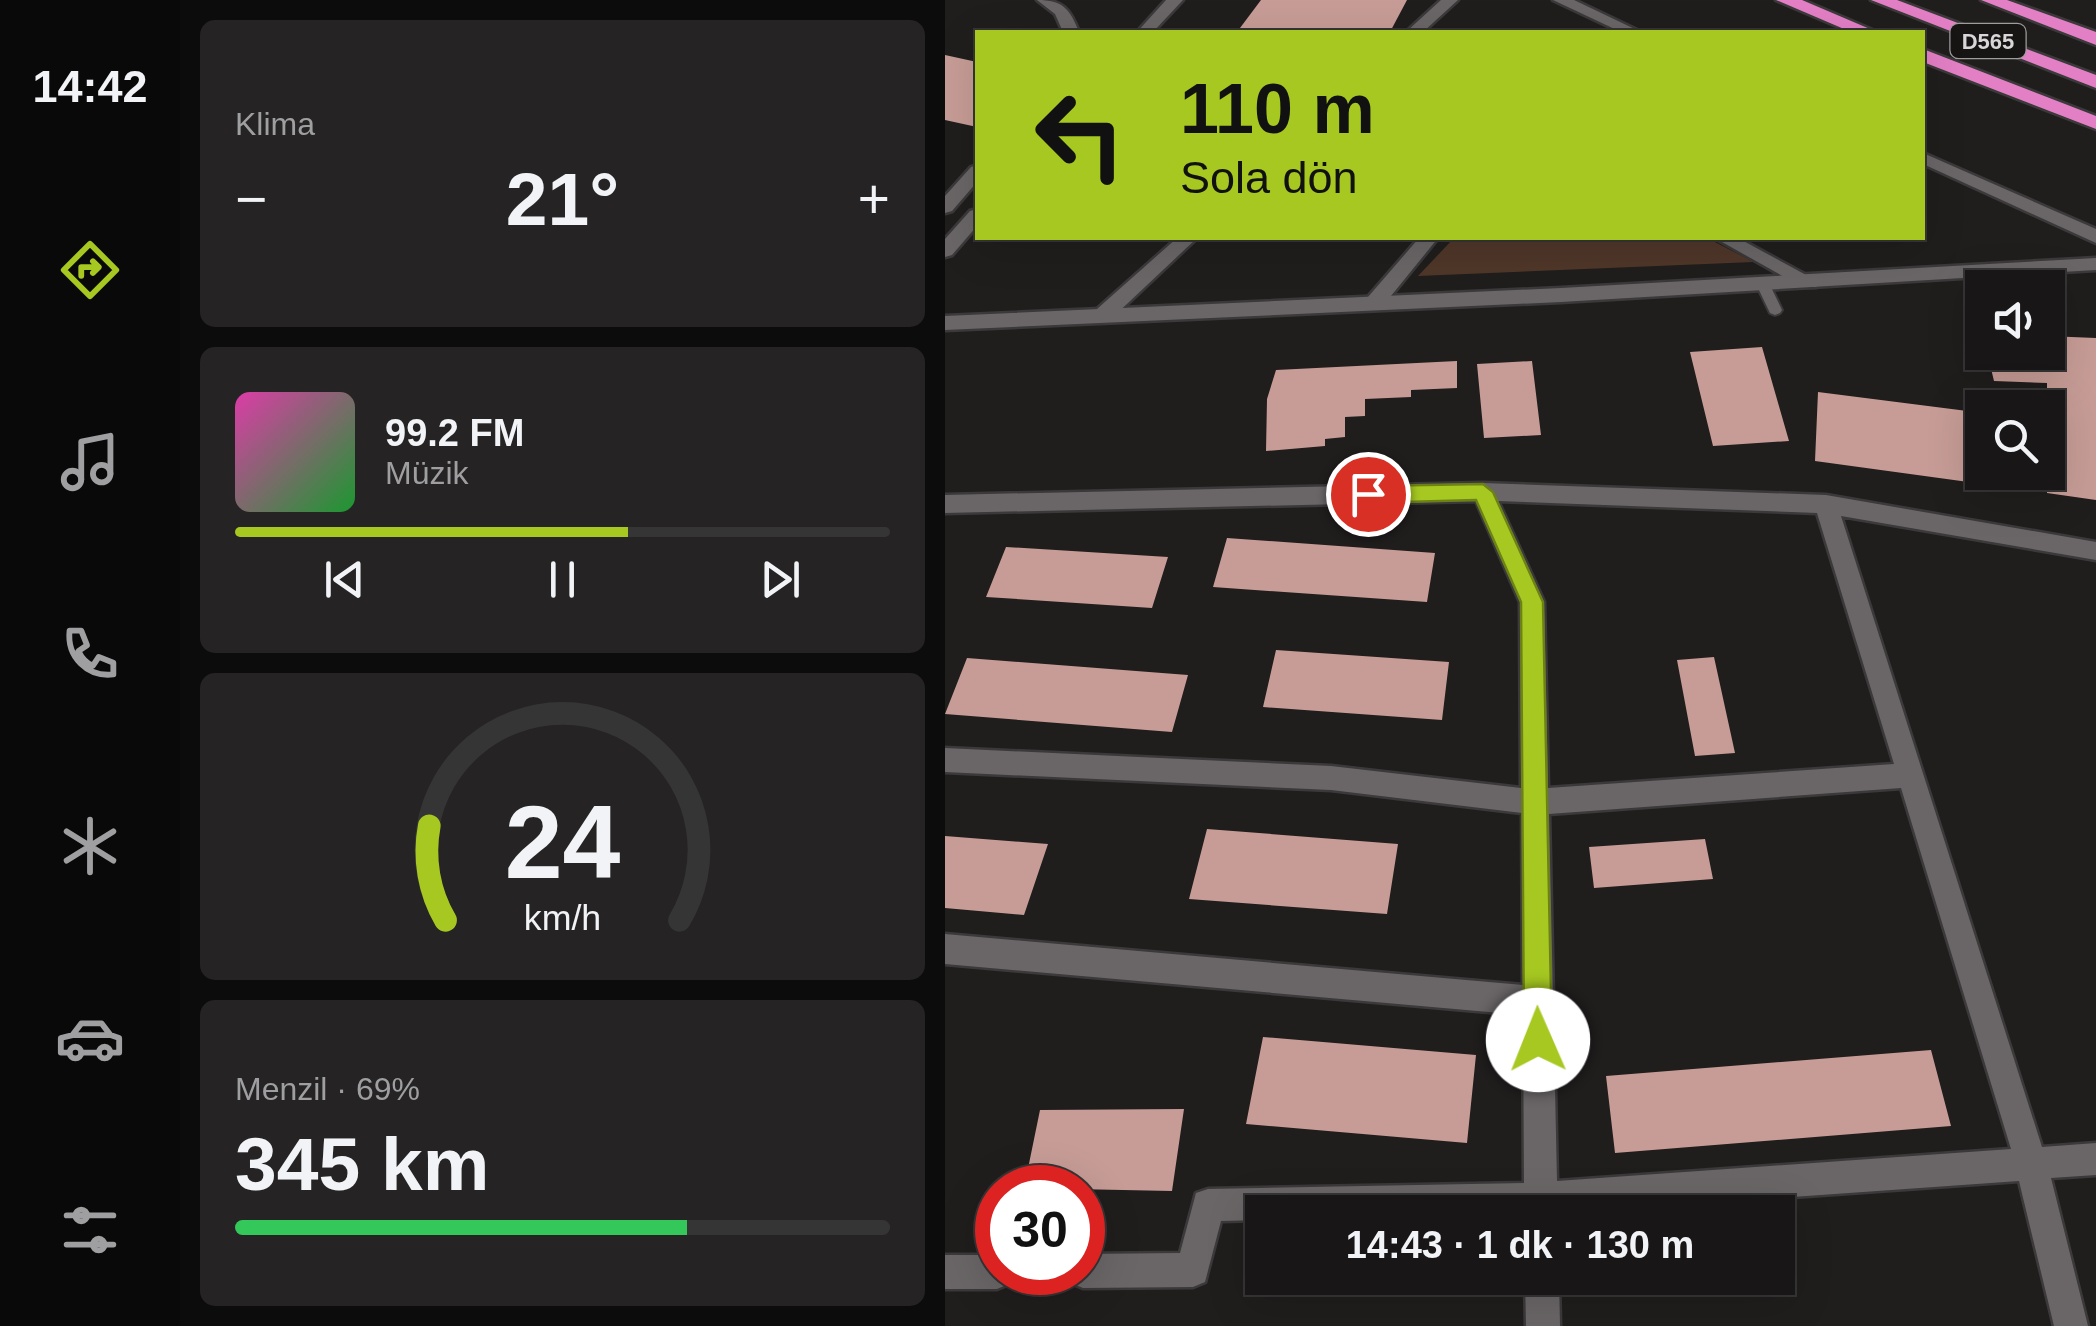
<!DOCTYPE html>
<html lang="tr">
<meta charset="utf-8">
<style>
body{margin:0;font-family:Helvetica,sans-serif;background:#252323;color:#f1f3f6;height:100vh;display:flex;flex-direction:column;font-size:38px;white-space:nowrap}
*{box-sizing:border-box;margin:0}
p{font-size:32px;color:#9f9fa1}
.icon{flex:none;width:55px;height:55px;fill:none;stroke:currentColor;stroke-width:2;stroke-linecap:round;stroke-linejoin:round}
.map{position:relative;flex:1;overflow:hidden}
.drawer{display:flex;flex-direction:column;gap:20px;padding:20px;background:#0d0c0c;width:765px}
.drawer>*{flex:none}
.top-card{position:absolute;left:30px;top:30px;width:950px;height:210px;border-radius:0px;box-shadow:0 10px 40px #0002,0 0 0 2px #363535;background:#a6c821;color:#111;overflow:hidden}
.fabs{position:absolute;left:1020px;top:270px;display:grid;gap:20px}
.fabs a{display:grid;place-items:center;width:100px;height:100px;border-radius:0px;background:#181616;box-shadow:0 10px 40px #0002,0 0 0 2px #363535;font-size:50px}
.speed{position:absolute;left:30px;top:1165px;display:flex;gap:20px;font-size:50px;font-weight:700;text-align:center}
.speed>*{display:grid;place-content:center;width:130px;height:130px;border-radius:50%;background:#181616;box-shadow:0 10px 40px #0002,0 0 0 2px #363535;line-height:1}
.speed .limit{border:15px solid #d22;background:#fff;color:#111}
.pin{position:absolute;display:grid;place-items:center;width:85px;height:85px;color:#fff;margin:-42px;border:5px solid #fff;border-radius:50%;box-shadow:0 2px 10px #0007}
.me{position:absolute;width:110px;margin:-55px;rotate:359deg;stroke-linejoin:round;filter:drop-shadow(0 0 8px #0008)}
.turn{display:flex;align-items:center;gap:35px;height:210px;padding:0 40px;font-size:45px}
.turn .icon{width:130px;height:130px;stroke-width:2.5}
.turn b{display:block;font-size:70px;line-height:85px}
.big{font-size:75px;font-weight:800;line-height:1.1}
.drawer .tile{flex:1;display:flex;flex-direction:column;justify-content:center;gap:15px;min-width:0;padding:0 35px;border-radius:15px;background:#252323}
.drawer .dial{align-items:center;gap:0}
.dial svg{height:260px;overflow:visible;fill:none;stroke:#363535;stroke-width:7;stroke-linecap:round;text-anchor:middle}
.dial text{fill:#f1f3f6;stroke:none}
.song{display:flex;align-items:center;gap:30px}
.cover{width:120px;height:120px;border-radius:15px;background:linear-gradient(135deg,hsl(320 70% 55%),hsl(130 70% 35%))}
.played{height:10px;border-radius:5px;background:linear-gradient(90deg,#a6c821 60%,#363535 60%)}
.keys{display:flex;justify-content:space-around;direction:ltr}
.heat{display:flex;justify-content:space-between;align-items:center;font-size:55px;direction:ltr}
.charge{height:15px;border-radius:8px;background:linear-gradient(90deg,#34c759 69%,#363535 0)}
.trip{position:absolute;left:300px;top:1195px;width:550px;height:100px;border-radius:0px;background:#181616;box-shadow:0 10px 40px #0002,0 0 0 2px #363535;font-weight:800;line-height:100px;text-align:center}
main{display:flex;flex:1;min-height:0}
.tabs{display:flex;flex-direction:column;width:180px;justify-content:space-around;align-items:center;background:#0a0909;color:#9f9fa1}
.tabs .icon{width:70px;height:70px}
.tabs .on{color:#a6c821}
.tabs b{font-size:45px;color:#f1f3f6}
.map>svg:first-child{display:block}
.green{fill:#4f3729}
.building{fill:#c79c96}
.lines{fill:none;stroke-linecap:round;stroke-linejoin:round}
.lane-casing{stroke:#3b393a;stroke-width:4}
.street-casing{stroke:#3b393a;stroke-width:5}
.secondary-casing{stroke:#3b393a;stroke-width:5}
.highway-casing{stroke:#3b393a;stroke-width:5}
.lane{fill:#6a6667;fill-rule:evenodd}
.street{fill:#6a6667;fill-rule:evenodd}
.secondary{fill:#6a6667;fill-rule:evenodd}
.highway{fill:#e37fc5;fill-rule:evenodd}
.route{fill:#a6c821;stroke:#6c8215;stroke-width:2.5}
.labels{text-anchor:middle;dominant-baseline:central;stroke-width:10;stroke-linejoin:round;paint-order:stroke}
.shield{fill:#171414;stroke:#9e9c9c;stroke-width:2.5}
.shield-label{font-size:22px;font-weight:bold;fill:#d8d6d7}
</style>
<main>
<nav class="tabs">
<b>14:42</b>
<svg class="icon on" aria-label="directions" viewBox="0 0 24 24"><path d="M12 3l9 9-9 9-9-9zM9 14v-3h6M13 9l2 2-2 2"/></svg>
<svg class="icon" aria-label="music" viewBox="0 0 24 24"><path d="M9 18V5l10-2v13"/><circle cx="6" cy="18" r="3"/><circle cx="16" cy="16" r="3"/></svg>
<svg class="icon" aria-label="phone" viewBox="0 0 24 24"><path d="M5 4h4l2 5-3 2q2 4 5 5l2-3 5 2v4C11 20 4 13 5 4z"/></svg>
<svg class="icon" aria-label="climate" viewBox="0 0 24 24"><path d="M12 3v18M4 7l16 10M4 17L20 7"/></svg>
<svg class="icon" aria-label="car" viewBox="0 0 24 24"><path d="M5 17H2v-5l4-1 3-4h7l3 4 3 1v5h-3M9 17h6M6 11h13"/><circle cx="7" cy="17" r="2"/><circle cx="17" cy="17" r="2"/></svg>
<svg class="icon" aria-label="filters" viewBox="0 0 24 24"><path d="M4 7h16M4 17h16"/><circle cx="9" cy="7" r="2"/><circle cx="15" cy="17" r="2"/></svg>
</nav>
<section class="drawer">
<div class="tile"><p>Klima</p>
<div class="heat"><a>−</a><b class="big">21°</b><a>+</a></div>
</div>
<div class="tile">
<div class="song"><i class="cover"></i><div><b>99.2 FM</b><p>Müzik</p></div></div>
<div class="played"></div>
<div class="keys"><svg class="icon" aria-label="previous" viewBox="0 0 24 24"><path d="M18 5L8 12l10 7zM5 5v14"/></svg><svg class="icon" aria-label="pause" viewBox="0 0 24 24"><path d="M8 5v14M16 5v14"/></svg><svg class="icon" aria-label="next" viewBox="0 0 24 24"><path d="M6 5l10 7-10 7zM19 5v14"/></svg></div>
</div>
<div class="tile dial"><svg viewBox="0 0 100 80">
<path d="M14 69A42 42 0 1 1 86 69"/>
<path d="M14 69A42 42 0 0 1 9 40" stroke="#a6c821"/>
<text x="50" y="56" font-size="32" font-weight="700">24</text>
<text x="50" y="72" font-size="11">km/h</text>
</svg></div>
<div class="tile"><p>Menzil · 69%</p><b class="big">345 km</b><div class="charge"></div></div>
</section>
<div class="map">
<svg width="1151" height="1326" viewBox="0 0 1151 1326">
<rect width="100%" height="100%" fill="#201d1d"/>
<path class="green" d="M509,238h253l47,24 -336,14z"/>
<path class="building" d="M316,0h146l-17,32h-153z
M0,55l32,7v65l-32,-7z
M1102,336l49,2v162l-49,-7v-110l-53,-2 -7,-29h60z
M817,347l27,94 -76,5 -23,-94z
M512,361v27l-46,2v7l-46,2v17l-20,1v20l-20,2v7l-59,5 1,-52 9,-29z
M587,361l9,74 -57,3 -7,-74z
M873,392l165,21v71l-168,-23z
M282,538l208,15 -8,49 -214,-15z
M61,547l162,10 -16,51 -166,-11z
M331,650l173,12 -7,58 -179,-13z
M769,657l21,96 -40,3 -18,-96z
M22,658l221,17 -16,57 -227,-18z
M262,829l191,15 -11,70 -198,-15z
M0,836l103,8 -24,71 -79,-7z
M760,839l8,40 -119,9 -5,-41z
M318,1037l213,18 -9,88 -221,-19z
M986,1050l20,76 -336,27 -9,-77z
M239,1109l-12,82 -148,-3 16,-78z"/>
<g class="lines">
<g class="lane-casing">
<path id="lane" d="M818,279l5,2 14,29 -2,3 -5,2 -5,-2 -14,-29z"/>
</g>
<g class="street-casing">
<path id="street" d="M92,0c26,0 33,9 42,32h-16l-8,-18z
M496,0h17l-35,32h-17z
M608,0h21l67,32h-20z
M978,153l173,76v14l-173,-79z
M32,165v17l-25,29 -7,2v-17l26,-29z
M232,238h20l-86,81h-14v-10z
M474,238h19l-56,69h-14v-10z
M770,238h23l81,44 -3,5h-14z
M538,483l343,12 270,47v18l-255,-44 201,631 54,-4v32l-45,3 37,148h-34l-35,-145 -438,31h-318v8l-42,1 -16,61 -12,5 -110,1 -12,-5 -4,-11h16v-18l97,-1 16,-60 12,-4 316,-6 -1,-168 -578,-51v-30l578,51 -1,-172 -191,-23 -386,-18v-24l386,18 190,22 -1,-186 -44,-101 -531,12v-18zM553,501l319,12 77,251 -346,24 -4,-186zM956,788l110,361 -454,32 -8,-367z
M0,1255h52v17h17l-5,12 -12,5h-52z
M580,1278h34l1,48h-34z"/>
</g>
<g class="secondary-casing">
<path id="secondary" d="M221,0h17l-30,32h-16z
M32,209v17l-25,29 -7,2v-18l25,-28z
M1151,258v12l-535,32 -616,28v-14l616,-28z"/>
</g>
<g class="highway-casing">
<path id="highway" d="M831,0h26l75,32h-26z
M926,0h26l199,75v13z
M1036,0h26l89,32v13z
M978,49l173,67v13l-173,-67z"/>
</g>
<use href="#lane" class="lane"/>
<use href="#street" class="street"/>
<use href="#secondary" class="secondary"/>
<use href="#highway" class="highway"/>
</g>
<path class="route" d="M538,484l10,8 50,110 9,438 -4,10 -10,4 -10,-4 -4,-10 -3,-438 -45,-102 -108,3 -10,-9 10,-8z"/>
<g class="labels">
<rect class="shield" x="1005.5" y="24" width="75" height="34" rx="8"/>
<g class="shield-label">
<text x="1043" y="41">D565</text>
</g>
</g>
</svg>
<div class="fabs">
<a><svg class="icon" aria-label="sound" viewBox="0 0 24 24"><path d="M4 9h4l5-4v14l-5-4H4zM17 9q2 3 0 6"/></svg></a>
<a><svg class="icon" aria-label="search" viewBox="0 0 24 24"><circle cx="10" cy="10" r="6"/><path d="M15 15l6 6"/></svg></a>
</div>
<div class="speed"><div class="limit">30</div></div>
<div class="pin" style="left:423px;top:494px;background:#d93025"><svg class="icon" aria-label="arrive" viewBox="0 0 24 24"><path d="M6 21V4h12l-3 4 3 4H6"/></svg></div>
<svg class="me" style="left:593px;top:1040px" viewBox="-20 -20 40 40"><circle r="19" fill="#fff"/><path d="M0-13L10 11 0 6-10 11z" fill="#a6c821"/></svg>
<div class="trip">14:43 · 1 dk · 130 m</div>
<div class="top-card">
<div class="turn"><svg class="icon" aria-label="left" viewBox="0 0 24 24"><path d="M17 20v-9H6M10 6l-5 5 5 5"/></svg><div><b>110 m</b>Sola dön</div></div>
</div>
</div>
</main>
